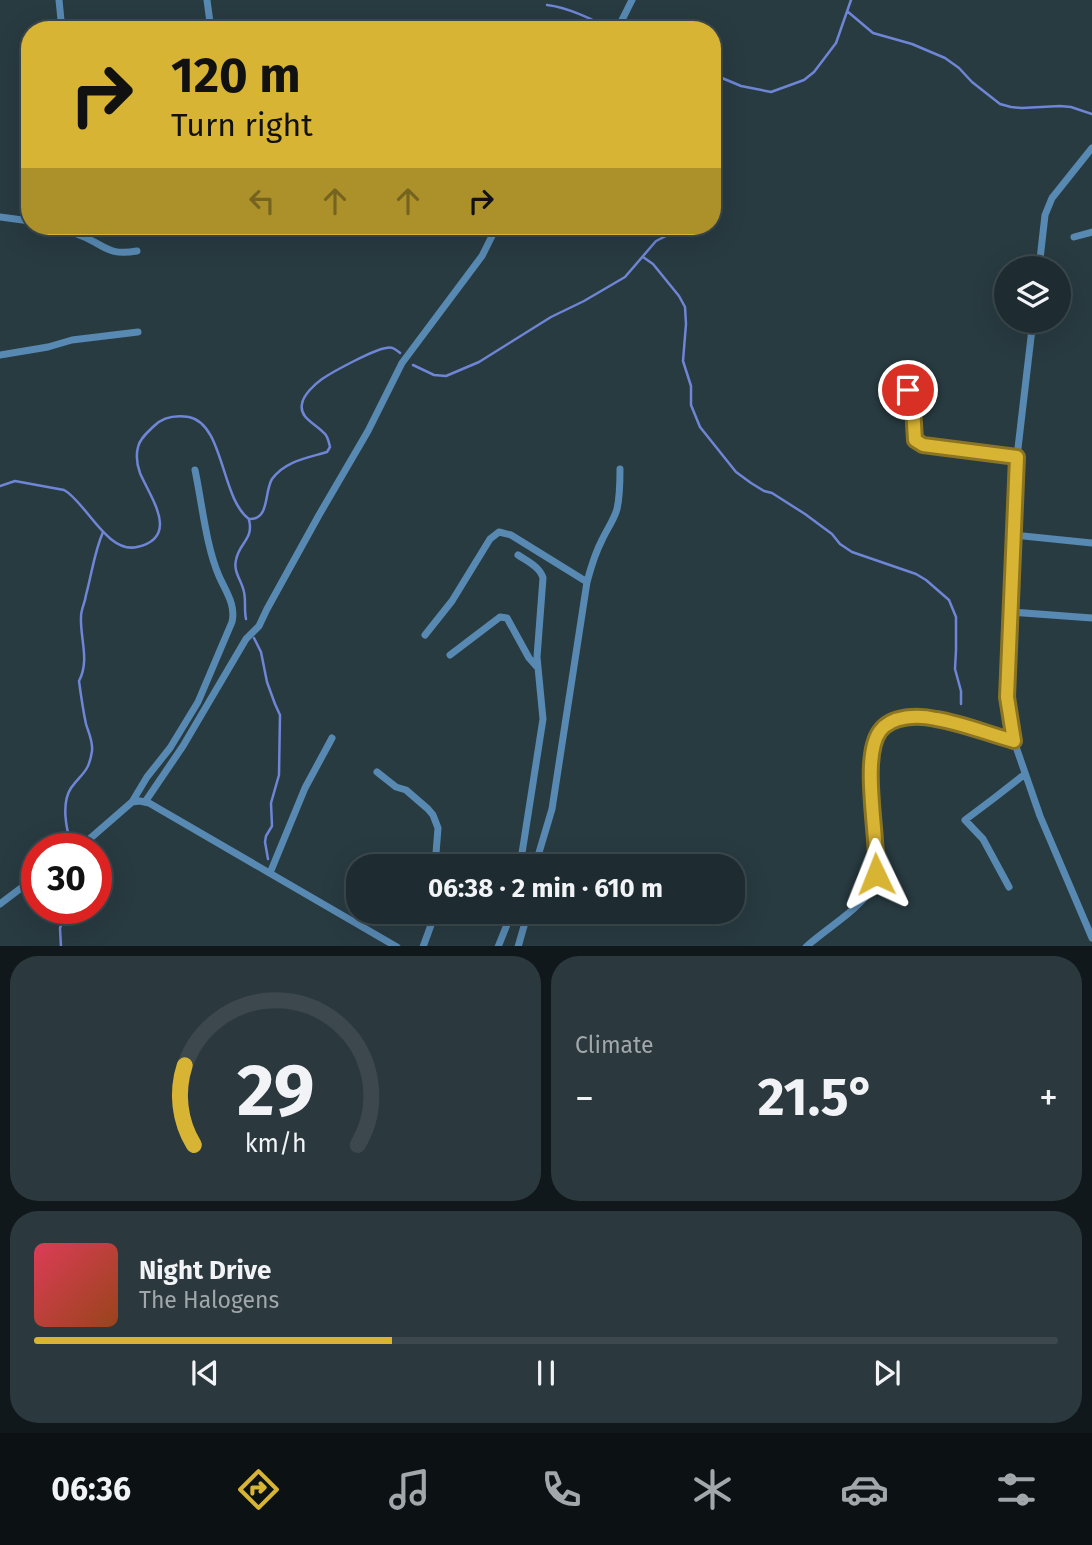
<!DOCTYPE html>
<meta charset="utf-8">
<style>
body{margin:0;font-family:"Fira Sans",sans-serif;background:#2b383d;color:#f1f3f6;height:100vh;display:flex;flex-direction:column;font-size:26px;white-space:nowrap}
*{box-sizing:border-box;margin:0}
p{font-size:23px;color:#a1a7ab}
.icon{flex:none;width:38px;height:38px;fill:none;stroke:currentColor;stroke-width:2;stroke-linecap:round;stroke-linejoin:round}
.map{position:relative;height:946px;overflow:hidden}
.panel{display:flex;flex-direction:column;gap:10px;padding:10px;background:#10181b;flex:1}
.panel>*{flex:none}
.banner{position:absolute;left:21px;top:21px;width:700px;height:214px;border-radius:28px;box-shadow:0 7px 28px #0002,0 0 0 2px #3c484d;background:#d8b434;color:#111;overflow:hidden}
.buttons{position:absolute;left:994px;top:256px;display:grid;gap:14px}
.buttons a{display:grid;place-items:center;width:77px;height:77px;border-radius:50%;background:#1e2c31;box-shadow:0 7px 28px #0002,0 0 0 2px #3c484d;font-size:35px}
.speed{position:absolute;left:21px;top:833px;display:flex;gap:14px;font-size:35px;font-weight:700;text-align:center}
.speed>*{display:grid;place-content:center;width:91px;height:91px;border-radius:50%;background:#1e2c31;box-shadow:0 7px 28px #0002,0 0 0 2px #3c484d;line-height:1}
.speed .limit{border:10px solid #d22;background:#fff;color:#111}
.pin{position:absolute;display:grid;place-items:center;width:60px;height:60px;color:#fff;margin:-30px;border:4px solid #fff;border-radius:50%;box-shadow:0 2px 7px #0007}
.me{position:absolute;width:77px;margin:-38px;rotate:358deg;stroke-linejoin:round;filter:drop-shadow(0 0 5px #0008)}
.turn{display:flex;align-items:center;gap:24px;height:147px;padding:0 35px;font-size:32px}
.turn .icon{width:91px;height:91px;stroke-width:2.5}
.turn b{display:block;font-size:49px;line-height:60px}
.lanes{display:flex;align-items:center;height:66px;padding:0 35px;background:#0003;justify-content:center;gap:35px;direction:ltr}
.lanes .off{opacity:.35}
.big{font-size:52px;font-weight:700;line-height:1.1}
.panel .widget{flex:1;display:flex;flex-direction:column;justify-content:center;gap:10px;min-width:0;padding:0 24px;border-radius:28px;background:#2b383d}
.panel .dial{align-items:center;gap:0}
.dial svg{height:182px;overflow:visible;fill:none;stroke:#3c484d;stroke-width:7;stroke-linecap:round;text-anchor:middle}
.dial text{fill:#f1f3f6;stroke:none}
.song{display:flex;align-items:center;gap:21px}
.cover{width:84px;height:84px;border-radius:10px;background:linear-gradient(135deg,hsl(350 70% 55%),hsl(20 70% 35%))}
.played{height:7px;border-radius:4px;background:linear-gradient(90deg,#d8b434 35%,#3c484d 35%)}
.keys{display:flex;justify-content:space-around;direction:ltr}
.heat{display:flex;justify-content:space-between;align-items:center;font-size:38px;direction:ltr}
.panel .tiles{flex:1;display:grid;gap:10px;grid-template-columns:1fr 1fr}
.widget:last-child{grid-column:span 2}
.trip{position:absolute;left:346px;top:854px;width:399px;height:70px;border-radius:28px;background:#1e2c31;box-shadow:0 7px 28px #0002,0 0 0 2px #3c484d;font-weight:700;line-height:70px;text-align:center}
.dock{display:flex;height:112px;justify-content:space-around;align-items:center;background:#0c1214;color:#a1a7ab}
.dock .icon{width:49px;height:49px}
.dock .on{color:#d8b434}
.dock b{font-size:32px;color:#f1f3f6}
.map>svg:first-child{display:block}
.lines{fill:none;stroke-linecap:round;stroke-linejoin:round}
.stream{stroke:#6f85d5;stroke-width:2.5}
.street{stroke:#5889b2;stroke-width:7}
.route-casing{stroke:#8c7522;stroke-width:18}
.route{stroke:#d8b434;stroke-width:12}
</style>
<div class="map">
<svg width="1092" height="947" viewBox="0 0 1092 947">
<rect width="100%" height="100%" fill="#283b41"/>
<g class="lines">
<path class="stream" d="M547,5c18,2 48,14 62,25
M847,11l26,22 39,11 33,14 14,10 13,14 28,22 11,3 11,1 38,-2 11,1 21,7
M712,81l10,-3 19,8 30,6 33,-12 10,-8 22,-29 15,-43
M643,257l10,7 26,32 6,11 1,17 -3,37 8,25v19l9,22 36,45 15,11 13,8 8,2 33,21 27,20 8,10 12,8 64,22 10,6 23,20 7,17v33l-1,19 6,22v13
M413,365l21,10 12,1 33,-14 72,-45 33,-16 41,-24 31,-36 10,-5 7,-10
M0,486l15,-5 49,9c22,12 43,64 73,57 44,-10 13,-50 3,-74 -3,-8 -4,-18 -2,-26 2,-9 10,-15 16,-21 9,-9 22,-11 35,-9 35,7 32,82 60,102 21,1 15,-27 23,-40 13,-18 35,-21 55,-27l3,-5c-1,-4 -2,-11 -6,-14 -8,-9 -25,-15 -22,-29 1,-9 13,-20 20,-25 12,-8 51,-29 64,-31 6,-2 9,1 14,5
M246,619c-2,-9 0,-18 -2,-27 -2,-11 -11,-20 -8,-32 3,-17 18,-21 13,-40
M254,638l7,14 6,30 8,22 5,11 -1,60 -8,28 1,23 -6,10 -1,6 3,17
M72,846c-6,-16 -11,-43 -1,-58 11,-15 18,-16 21,-37 1,-10 -3,-17 -6,-27 -3,-14 -5,-28 -7,-43 11,-21 1,-42 2,-64 0,-8 4,-14 5,-22 6,-22 8,-42 17,-63
M61,947l-1,-19 8,-20"/>
<path class="street" d="M59,0l3,30
M207,0l4,30
M617,30l15,-30
M26,62l4,-1
M0,217l30,4
M49,226c11,3 23,5 33,10 24,10 26,20 55,15
M1074,237l18,-5
M1039,268l6,-53 7,-17 40,-50
M1033,320l-17,145 -9,232 7,44 26,75 52,122
M0,355l48,-8 24,-7 66,-8
M908,390l5,17 2,33 8,5 94,12
M1013,535l79,8
M518,555c9,6 22,12 25,23l-6,79 6,62 -23,147
M1011,612l81,6
M425,635l27,-34 38,-62 9,-7 12,3 76,47
M450,655l50,-38 7,1 22,40 8,9
M377,772l19,15 10,3 22,19 5,6 5,13 -3,38
M132,802l15,-25 23,-29 28,-46 34,-80c4,-17 -6,-30 -13,-46 -13,-30 -17,-73 -24,-106
M145,802l38,-56 63,-107 13,-13 8,-17 52,-94 49,-84 34,-68 80,-107 15,-30
M78,849l54,-47 8,-1 9,2 248,144
M535,866l17,-57 35,-227c4,-15 8,-29 15,-42 5,-11 12,-20 15,-31 3,-13 3,-26 3,-40
M270,873l35,-85 27,-50
M1009,887l-26,-48 -18,-19 28,-21 32,-25
M0,904l37,-28
M423,947l8,-22 2,-13
M498,947l14,-35
M518,947l10,-35
M806,947c18,-17 56,-39 67,-61 7,-15 2,-36 1,-52 -1,-23 -4,-47 -4,-70 3,-80 100,-36 144,-23"/>
</g>
<g class="lines">
<g class="route-casing">
<path id="route" d="M876,874c3,-36 -16,-116 4,-143 12,-16 39,-16 56,-12 26,4 52,15 78,22l-7,-44 10,-240 -94,-12 -8,-5 -2,-33 -5,-17"/>
</g>
<use href="#route" class="route"/>
</g>
</svg>
<div class="buttons">
<a><svg class="icon" aria-label="layers" viewBox="0 0 24 24"><path d="M12 4l9 5-9 5-9-5zM3 14l9 5 9-5"/></svg></a>
</div>
<div class="speed"><div class="limit">30</div></div>
<div class="pin" style="left:908px;top:390px;background:#d93025"><svg class="icon" aria-label="arrive" viewBox="0 0 24 24"><path d="M6 21V4h12l-3 4 3 4H6"/></svg></div>
<svg class="me" style="left:876px;top:874px" viewBox="-20 -20 40 40"><path d="M0-17L14 15 0 8-14 15z" fill="#d8b434" stroke="#fff" stroke-width="4"/></svg>
<div class="trip">06:38 · 2 min · 610 m</div>
<div class="banner">
<div class="turn"><svg class="icon" aria-label="right" viewBox="0 0 24 24"><path d="M7 20v-9h11M14 6l5 5-5 5"/></svg><div><b>120 m</b>Turn right</div></div>
<div class="lanes"><svg class="icon off" aria-label="left" viewBox="0 0 24 24"><path d="M17 20v-9H6M10 6l-5 5 5 5"/></svg><svg class="icon off" aria-label="ahead" viewBox="0 0 24 24"><path d="M12 20V5M6 11l6-6 6 6"/></svg><svg class="icon off" aria-label="ahead" viewBox="0 0 24 24"><path d="M12 20V5M6 11l6-6 6 6"/></svg><svg class="icon" aria-label="right" viewBox="0 0 24 24"><path d="M7 20v-9h11M14 6l5 5-5 5"/></svg></div>
</div>
</div>
<section class="panel">
<div class="tiles">
<div class="widget dial"><svg viewBox="0 0 100 80">
<path d="M14 69A42 42 0 1 1 86 69"/>
<path d="M14 69A42 42 0 0 1 10 34" stroke="#d8b434"/>
<text x="50" y="56" font-size="32" font-weight="700">29</text>
<text x="50" y="72" font-size="11">km/h</text>
</svg></div>
<div class="widget"><p>Climate</p>
<div class="heat"><a>−</a><b class="big">21.5°</b><a>+</a></div>
</div>
<div class="widget">
<div class="song"><i class="cover"></i><div><b>Night Drive</b><p>The Halogens</p></div></div>
<div class="played"></div>
<div class="keys"><svg class="icon" aria-label="previous" viewBox="0 0 24 24"><path d="M18 5L8 12l10 7zM5 5v14"/></svg><svg class="icon" aria-label="pause" viewBox="0 0 24 24"><path d="M8 5v14M16 5v14"/></svg><svg class="icon" aria-label="next" viewBox="0 0 24 24"><path d="M6 5l10 7-10 7zM19 5v14"/></svg></div>
</div>
</div>
</section>
<nav class="dock">
<b>06:36</b>
<svg class="icon on" aria-label="directions" viewBox="0 0 24 24"><path d="M12 3l9 9-9 9-9-9zM9 14v-3h6M13 9l2 2-2 2"/></svg>
<svg class="icon" aria-label="music" viewBox="0 0 24 24"><path d="M9 18V5l10-2v13"/><circle cx="6" cy="18" r="3"/><circle cx="16" cy="16" r="3"/></svg>
<svg class="icon" aria-label="phone" viewBox="0 0 24 24"><path d="M5 4h4l2 5-3 2q2 4 5 5l2-3 5 2v4C11 20 4 13 5 4z"/></svg>
<svg class="icon" aria-label="climate" viewBox="0 0 24 24"><path d="M12 3v18M4 7l16 10M4 17L20 7"/></svg>
<svg class="icon" aria-label="car" viewBox="0 0 24 24"><path d="M5 17H2v-5l4-1 3-4h7l3 4 3 1v5h-3M9 17h6M6 11h13"/><circle cx="7" cy="17" r="2"/><circle cx="17" cy="17" r="2"/></svg>
<svg class="icon" aria-label="filters" viewBox="0 0 24 24"><path d="M4 7h16M4 17h16"/><circle cx="9" cy="7" r="2"/><circle cx="15" cy="17" r="2"/></svg>
</nav>
